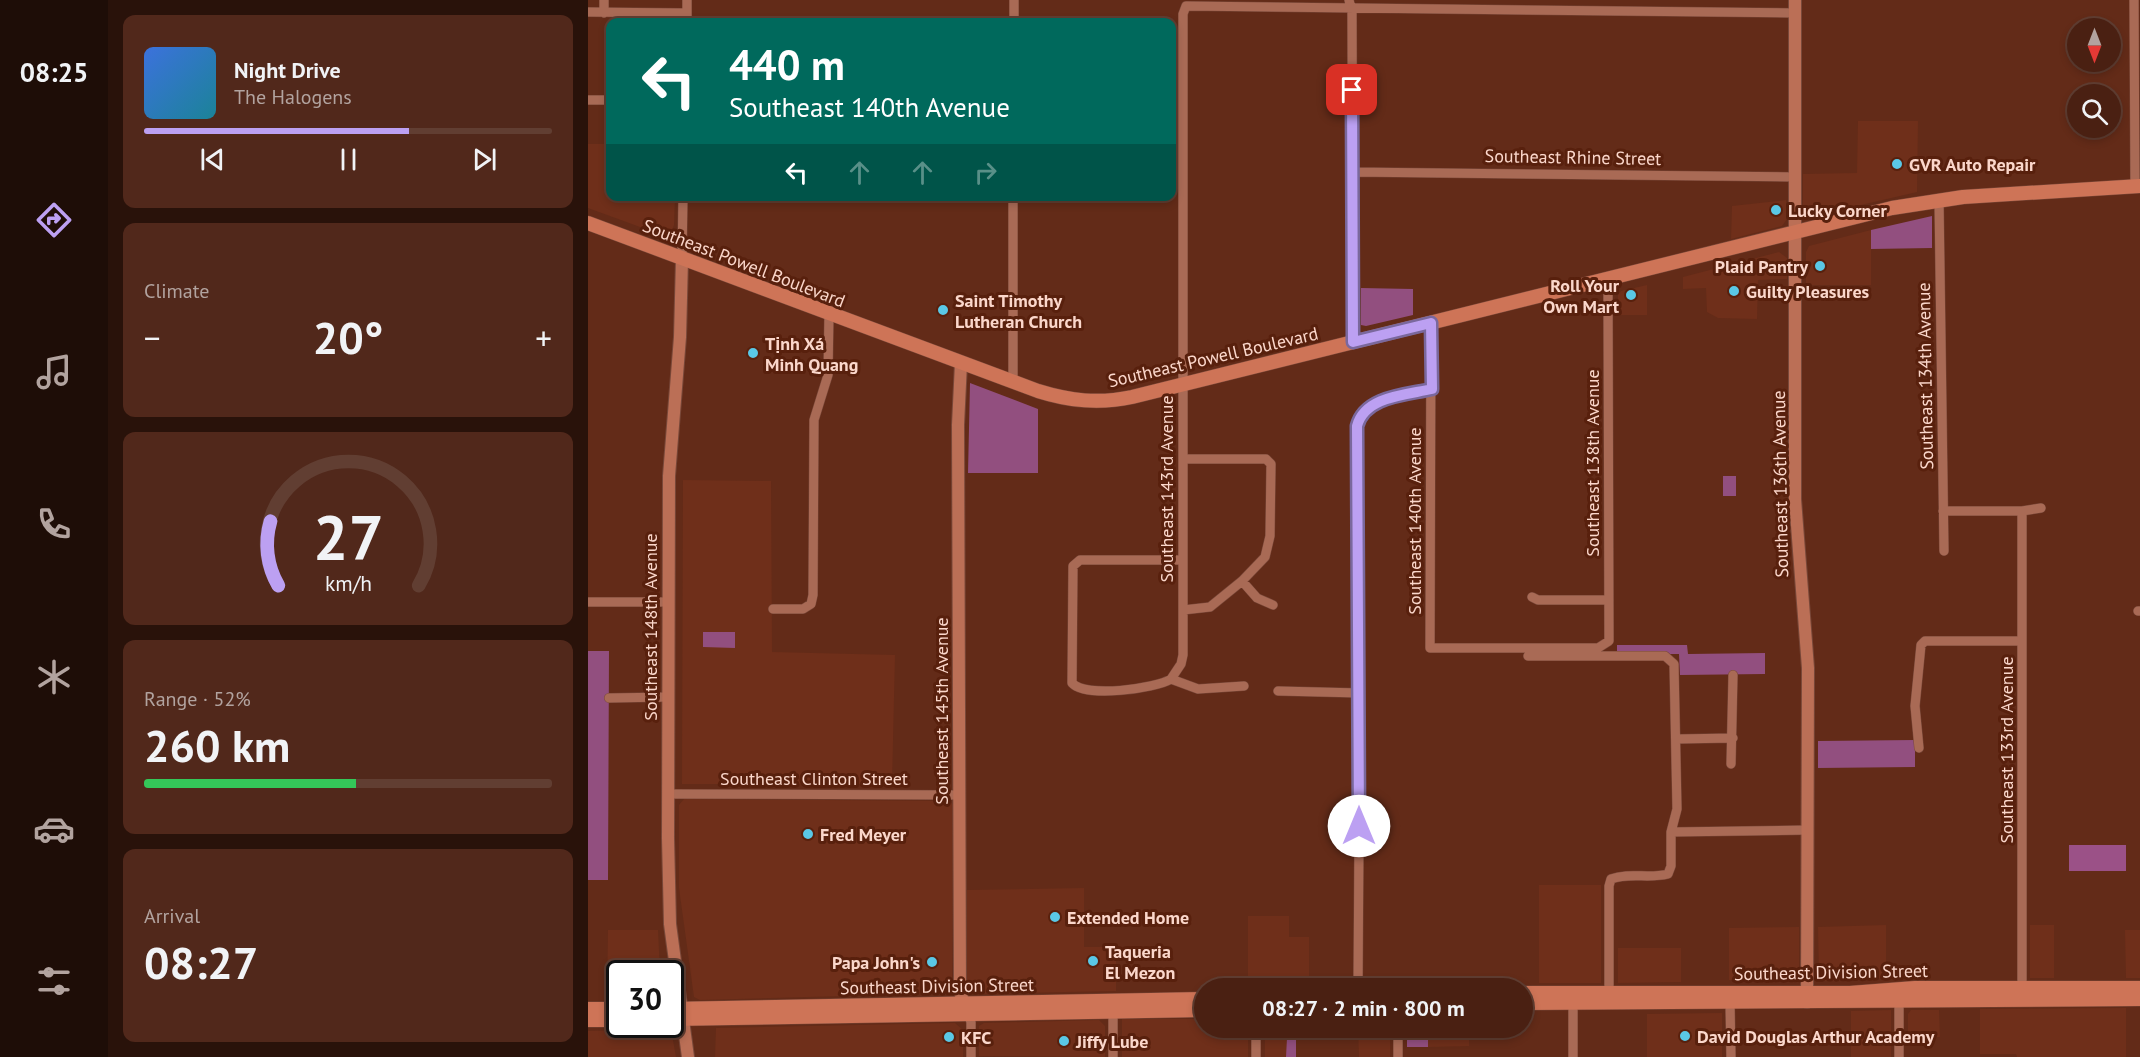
<!DOCTYPE html>
<meta charset="utf-8">
<style>
body{margin:0;font-family:"PT Sans",sans-serif;background:#51281b;color:#f1f3f6;height:100vh;display:flex;flex-direction:column;font-size:22px;white-space:nowrap}
*{box-sizing:border-box;margin:0}
p{font-size:20px;color:#b2a39f}
.icon{flex:none;width:33px;height:33px;fill:none;stroke:currentColor;stroke-width:2;stroke-linecap:round;stroke-linejoin:round}
.map{position:relative;flex:1;overflow:hidden}
.drawer{display:flex;flex-direction:column;gap:15px;padding:15px;background:#29120a;width:480px}
.drawer>*{flex:none}
.guide{position:absolute;left:18px;top:18px;width:570px;height:183px;border-radius:12px;box-shadow:0 3px 9px #0003,0 0 0 2px #613e32;background:#00695c;color:#fff;overflow:hidden}
.needle{width:39px;rotate:180deg}
.controls{position:absolute;left:1479px;top:18px;display:grid;gap:12px}
.controls a{display:grid;place-items:center;width:54px;height:54px;border-radius:50%;background:#4a2012;box-shadow:0 3px 9px #0003,0 0 0 2px #613e32;font-size:30px}
.speed{position:absolute;left:18px;top:960px;display:flex;gap:12px;font-size:30px;font-weight:700;text-align:center}
.speed>*{display:grid;place-content:center;width:78px;height:78px;border-radius:50%;background:#4a2012;box-shadow:0 3px 9px #0003,0 0 0 2px #613e32;line-height:1}
.speed .limit{border:3px solid #111;border-radius:9px;background:#fff;color:#111}
.pin{position:absolute;display:grid;place-items:center;width:51px;height:51px;color:#fff;margin:-26px;border-radius:12px;box-shadow:0 3px 9px #0006}
.me{position:absolute;width:66px;margin:-33px;rotate:0deg;stroke-linejoin:round;filter:drop-shadow(0 0 4px #0008)}
.turn{display:flex;align-items:center;gap:21px;height:126px;padding:0 24px;font-size:27px}
.turn .icon{width:78px;height:78px;stroke-width:2.5}
.turn b{display:block;font-size:42px;line-height:51px}
.lanes{display:flex;align-items:center;height:57px;padding:0 24px;background:#0003;justify-content:center;gap:30px;direction:ltr}
.lanes .off{opacity:.35}
.big{font-size:45px;font-weight:800;line-height:1.1}
.drawer .widget{flex:1;display:flex;flex-direction:column;justify-content:center;gap:9px;min-width:0;padding:0 21px;border-radius:12px;background:#51281b}
.drawer .dial{align-items:center;gap:0}
.dial svg{height:156px;overflow:visible;fill:none;stroke:#613e32;stroke-width:7;stroke-linecap:round;text-anchor:middle}
.dial text{fill:#f1f3f6;stroke:none}
.song{display:flex;align-items:center;gap:18px}
.cover{width:72px;height:72px;border-radius:9px;background:linear-gradient(135deg,hsl(220 70% 55%),hsl(190 70% 35%))}
.played{height:6px;border-radius:3px;background:linear-gradient(90deg,#bca0f2 65%,#613e32 65%)}
.keys{display:flex;justify-content:space-around;direction:ltr}
.heat{display:flex;justify-content:space-between;align-items:center;font-size:33px;direction:ltr}
.charge{height:9px;border-radius:4px;background:linear-gradient(90deg,#34c759 52%,#613e32 0)}
.trip{position:absolute;left:606px;top:978px;width:339px;height:60px;border-radius:30px;background:#4a2012;box-shadow:0 3px 9px #0003,0 0 0 2px #613e32;font-weight:800;line-height:60px;text-align:center}
main{display:flex;flex:1;min-height:0}
.tab-bar{display:flex;flex-direction:column;width:108px;justify-content:space-around;align-items:center;background:#1e0d07;color:#b2a39f}
.tab-bar .icon{width:42px;height:42px}
.tab-bar .current{color:#bca0f2}
.tab-bar b{font-size:27px;color:#f1f3f6}
.map>svg:first-child{display:block}
.built{fill:#6f2f1a}
.green{fill:#924f7f}
.forest{fill:#9b5187}
.lines{fill:none;stroke-linecap:round;stroke-linejoin:round}
.street-casing{stroke:#794839;stroke-width:10}
.secondary-casing{stroke:#794839;stroke-width:14}
.primary-casing{stroke:#794839;stroke-width:15}
.street{stroke:#a96a55;stroke-width:9}
.secondary{stroke:#bb6f56;stroke-width:12}
.primary{stroke:#ce7457;stroke-width:14}
.route-casing{stroke:#7a689d;stroke-width:15}
.route{stroke:#bca0f2;stroke-width:10}
.poi-dot{fill:#5ac8e6;stroke:#58200d;stroke-width:2}
.labels{text-anchor:middle;dominant-baseline:central;stroke-width:6;stroke-linejoin:round;paint-order:stroke}
.street-label{font-size:18px;fill:#fbd7cb;stroke:#58200d}
.poi-label{font-size:18px;font-weight:bold;fill:#fbd7cb;stroke:#58200d;text-anchor:start}
</style>
<main>
<nav class="tab-bar">
<b>08:25</b>
<svg class="icon current" aria-label="directions" viewBox="0 0 24 24"><path d="M12 3l9 9-9 9-9-9zM9 14v-3h6M13 9l2 2-2 2"/></svg>
<svg class="icon" aria-label="music" viewBox="0 0 24 24"><path d="M9 18V5l10-2v13"/><circle cx="6" cy="18" r="3"/><circle cx="16" cy="16" r="3"/></svg>
<svg class="icon" aria-label="phone" viewBox="0 0 24 24"><path d="M5 4h4l2 5-3 2q2 4 5 5l2-3 5 2v4C11 20 4 13 5 4z"/></svg>
<svg class="icon" aria-label="climate" viewBox="0 0 24 24"><path d="M12 3v18M4 7l16 10M4 17L20 7"/></svg>
<svg class="icon" aria-label="car" viewBox="0 0 24 24"><path d="M5 17H2v-5l4-1 3-4h7l3 4 3 1v5h-3M9 17h6M6 11h13"/><circle cx="7" cy="17" r="2"/><circle cx="17" cy="17" r="2"/></svg>
<svg class="icon" aria-label="filters" viewBox="0 0 24 24"><path d="M4 7h16M4 17h16"/><circle cx="9" cy="7" r="2"/><circle cx="15" cy="17" r="2"/></svg>
</nav>
<section class="drawer">
<div class="widget">
<div class="song"><i class="cover"></i><div><b>Night Drive</b><p>The Halogens</p></div></div>
<div class="played"></div>
<div class="keys"><svg class="icon" aria-label="previous" viewBox="0 0 24 24"><path d="M18 5L8 12l10 7zM5 5v14"/></svg><svg class="icon" aria-label="pause" viewBox="0 0 24 24"><path d="M8 5v14M16 5v14"/></svg><svg class="icon" aria-label="next" viewBox="0 0 24 24"><path d="M6 5l10 7-10 7zM19 5v14"/></svg></div>
</div>
<div class="widget"><p>Climate</p>
<div class="heat"><a>−</a><b class="big">20°</b><a>+</a></div>
</div>
<div class="widget dial"><svg viewBox="0 0 100 80">
<path d="M14 69A42 42 0 1 1 86 69"/>
<path d="M14 69A42 42 0 0 1 10 36" stroke="#bca0f2"/>
<text x="50" y="56" font-size="32" font-weight="700">27</text>
<text x="50" y="72" font-size="11">km/h</text>
</svg></div>
<div class="widget"><p>Range · 52%</p><b class="big">260 km</b><div class="charge"></div></div>
<div class="widget"><p>Arrival</p><b class="big">08:27</b></div>
</section>
<div class="map">
<svg width="1552" height="1057" viewBox="0 0 1552 1057">
<rect width="100%" height="100%" fill="#632b18"/>
<path class="built" d="M1270,121h60l-1,71 -108,25 -6,-6v-37l54,-1z
M0,144h22v52l65,1 -1,28 -3,8 -9,2 -74,-27z
M1198,200l1,19 -5,7 -51,13 1,-33z
M1283,230v55h-65v-33l3,-6z
M1191,252l8,6v21l-29,1 -1,39 -39,-1 -11,-6 -1,-24 -23,1v-12z
M1059,285v30h-29v-20l3,-4z
M95,480l88,1 1,171 123,3 -3,129h-210z
M96,799l266,2 3,4 -1,188 -252,7 -6,-3 -15,-109v-83z
M951,885h62v98h-62z
M496,888v59h32v44l-149,3v-104z
M660,916h41v21h20v49l-61,1z
M1298,925v53l-62,3 -5,-3 -1,-51z
M1442,925h24v53h-24z
M1211,927v47l-4,6 -37,1v-6h-6v5h-23v-52z
M20,930h50l2,43 -40,1 -1,26h-12z
M1537,930h15v48h-14z
M1030,948h63v34l-63,1z
M1538,1008v49h-109l-1,-3h-36v-45z
M1303,1010v47h-40v-46z
M1323,1010h28l1,27h-32v-23z
M1134,1013v44h-75v-43z
M534,1019h82v9h44v29h-126z
M511,1020l6,6v31l-126,-1v-30l5,-3z
M367,1023l8,7v27h-248l1,-29z
M770,1028h32v29h-31z
M840,1028h41v18l-41,1z
M78,1029l6,6 4,22h-88v-26z
M677,1035h31v22h-31z"/>
<path class="green" d="M1344,216v32l-61,1v-19z
M773,288l52,1v26l-47,11 -5,-1z
M382,383l68,26v64h-70z
M1135,476h13v20h-13z
M115,632h32v16l-32,-1z
M1029,645h70l1,9 77,-1v21l-85,1 -1,-21h-62z
M0,651h21l-1,229h-20z
M1327,740v27l-97,1v-27z
M819,1028h21v19h-21z
M699,1038h9v19h-10z"/>
<path class="forest" d="M1481,845h57v26h-57z"/>
<g class="lines">
<g class="street-casing">
<path id="street" d="M761,0l3,12 1,330
M1546,0l1,186
M0,12l94,1 10,9
M16,13v-13
M99,20v-20
M426,22v-22
M0,100h22
M764,172l443,5
M1351,200l5,351
M94,259l1,-63
M843,323l-1,325h168l11,-7 -1,-351 -3,-10
M425,382v-186
M595,459h83l5,5 -1,72 -5,21 -23,24 -32,26 -27,3
M1355,511h79l19,-3
M595,560h-103l-7,6 -1,117c13,15 83,6 99,-4l27,10 46,-3
M654,581l15,17 16,7
M944,597l6,3h71
M0,602h80
M185,609h30l8,-5 2,-9 1,-175 14,-45 1,-61
M1550,611h2
M940,656h137l9,8 3,145 -6,23v34l-3,8c-19,5 -39,-2 -57,5l-2,7v107
M583,679l10,-15 2,-9v-641l3,-8 609,7
M690,691l82,2
M21,698l59,-1
M1089,739l56,-1
M1331,748l-4,-42 6,-61 4,-4h97
M1143,764l2,-89
M80,794l291,1
M1083,832l137,-2
M770,988l2,-295 -4,-85 1,-182c8,-30 48,-31 75,-37
M1434,989v-478
M1311,1000v57
M1142,1003l1,54
M525,1011v46
M380,1014l3,8v35
M668,1057v-29
M810,1057v-29
M985,1057v-58"/>
</g>
<g class="secondary-casing">
<path id="secondary" d="M1207,0v499l13,169 -1,334
M94,259l-2,78 -11,139 -1,362 2,86 18,133
M373,363l-3,62 2,567 6,18"/>
</g>
<g class="primary-casing">
<path id="primary" d="M0,223l450,168c32,10 61,13 94,6l760,-189 71,-11 177,-11
M934,993h328l65,-5h225
M934,1003l618,-4
M0,1009h32
M82,1009l534,-10
M82,1019l534,-9
M0,1020h32"/>
</g>
<use href="#street" class="street"/>
<use href="#secondary" class="secondary"/>
<use href="#primary" class="primary"/>
</g>
<g class="lines">
<g class="route-casing">
<path id="route" d="M764,90l1,252 78,-19 1,66c-26,6 -67,7 -75,37l2,400"/>
</g>
<use href="#route" class="route"/>
</g>
<g class="poi-dot">
<circle cx="1309" cy="164" r="6"/>
<circle cx="1188" cy="210" r="6"/>
<circle cx="1232" cy="266" r="6"/>
<circle cx="1146" cy="291" r="6"/>
<circle cx="1043" cy="295" r="6"/>
<circle cx="355" cy="310" r="6"/>
<circle cx="165" cy="353" r="6"/>
<circle cx="220" cy="834" r="6"/>
<circle cx="467" cy="917" r="6"/>
<circle cx="505" cy="961" r="6"/>
<circle cx="344" cy="962" r="6"/>
<circle cx="1097" cy="1036" r="6"/>
<circle cx="361" cy="1037" r="6"/>
<circle cx="476" cy="1041" r="6"/>
</g>
<g class="labels">
<g class="street-label">
<text transform="translate(985 157) rotate(1)">Southeast Rhine Street</text>
<text transform="translate(156 263) rotate(21)">Southeast Powell Boulevard</text>
<text transform="translate(625 357) rotate(-13)">Southeast Powell Boulevard</text>
<text transform="translate(1337 376) rotate(-91)">Southeast 134th Avenue</text>
<text transform="translate(1004 463) rotate(-90)">Southeast 138th Avenue</text>
<text transform="translate(1192 484) rotate(-91)">Southeast 136th Avenue</text>
<text transform="translate(578 489) rotate(-90)">Southeast 143rd Avenue</text>
<text transform="translate(826 521) rotate(-90)">Southeast 140th Avenue</text>
<text transform="translate(62 627) rotate(-90)">Southeast 148th Avenue</text>
<text transform="translate(353 711) rotate(-90)">Southeast 145th Avenue</text>
<text transform="translate(1418 750) rotate(-90)">Southeast 133rd Avenue</text>
<text x="226" y="778">Southeast Clinton Street</text>
<text transform="translate(1243 972) rotate(-1)">Southeast Division Street</text>
<text transform="translate(349 986) rotate(-1)">Southeast Division Street</text>
</g>
<g class="poi-label">
<text x="1321" y="164">GVR Auto Repair</text>
<text x="1200" y="210">Lucky Corner</text>
<text x="1220" y="266" text-anchor="end">Plaid Pantry</text>
<text x="1031" y="285" text-anchor="end">Roll Your<tspan x="1031" dy="21">Own Mart</tspan></text>
<text x="1158" y="291">Guilty Pleasures</text>
<text x="367" y="300">Saint Timothy<tspan x="367" dy="21">Lutheran Church</tspan></text>
<text x="177" y="343">Tịnh Xá<tspan x="177" dy="21">Minh Quang</tspan></text>
<text x="232" y="834">Fred Meyer</text>
<text x="479" y="917">Extended Home</text>
<text x="517" y="951">Taqueria<tspan x="517" dy="21">El Mezon</tspan></text>
<text x="332" y="962" text-anchor="end">Papa John's</text>
<text x="1109" y="1036">David Douglas Arthur Academy</text>
<text x="373" y="1037">KFC</text>
<text x="488" y="1041">Jiffy Lube</text>
</g>
</g>
</svg>
<div class="controls">
<a><svg class="needle" viewBox="-14 -14 28 28"><path d="M0-13l5 13h-10z" fill="#e53935"/><path d="M0 13l5-13h-10z" fill="#b2a39f"/></svg></a>
<a><svg class="icon" aria-label="search" viewBox="0 0 24 24"><circle cx="10" cy="10" r="6"/><path d="M15 15l6 6"/></svg></a>
</div>
<div class="speed"><div class="limit">30</div></div>
<div class="pin" style="left:764px;top:90px;background:#d93025"><svg class="icon" aria-label="arrive" viewBox="0 0 24 24"><path d="M6 21V4h12l-3 4 3 4H6"/></svg></div>
<svg class="me" style="left:771px;top:826px" viewBox="-20 -20 40 40"><circle r="19" fill="#fff"/><path d="M0-13L10 11 0 6-10 11z" fill="#bca0f2"/></svg>
<div class="trip">08:27 · 2 min · 800 m</div>
<div class="guide">
<div class="turn"><svg class="icon" aria-label="left" viewBox="0 0 24 24"><path d="M17 20v-9H6M10 6l-5 5 5 5"/></svg><div><b>440 m</b>Southeast 140th Avenue</div></div>
<div class="lanes"><svg class="icon" aria-label="left" viewBox="0 0 24 24"><path d="M17 20v-9H6M10 6l-5 5 5 5"/></svg><svg class="icon off" aria-label="ahead" viewBox="0 0 24 24"><path d="M12 20V5M6 11l6-6 6 6"/></svg><svg class="icon off" aria-label="ahead" viewBox="0 0 24 24"><path d="M12 20V5M6 11l6-6 6 6"/></svg><svg class="icon off" aria-label="right" viewBox="0 0 24 24"><path d="M7 20v-9h11M14 6l5 5-5 5"/></svg></div>
</div>
</div>
</main>
